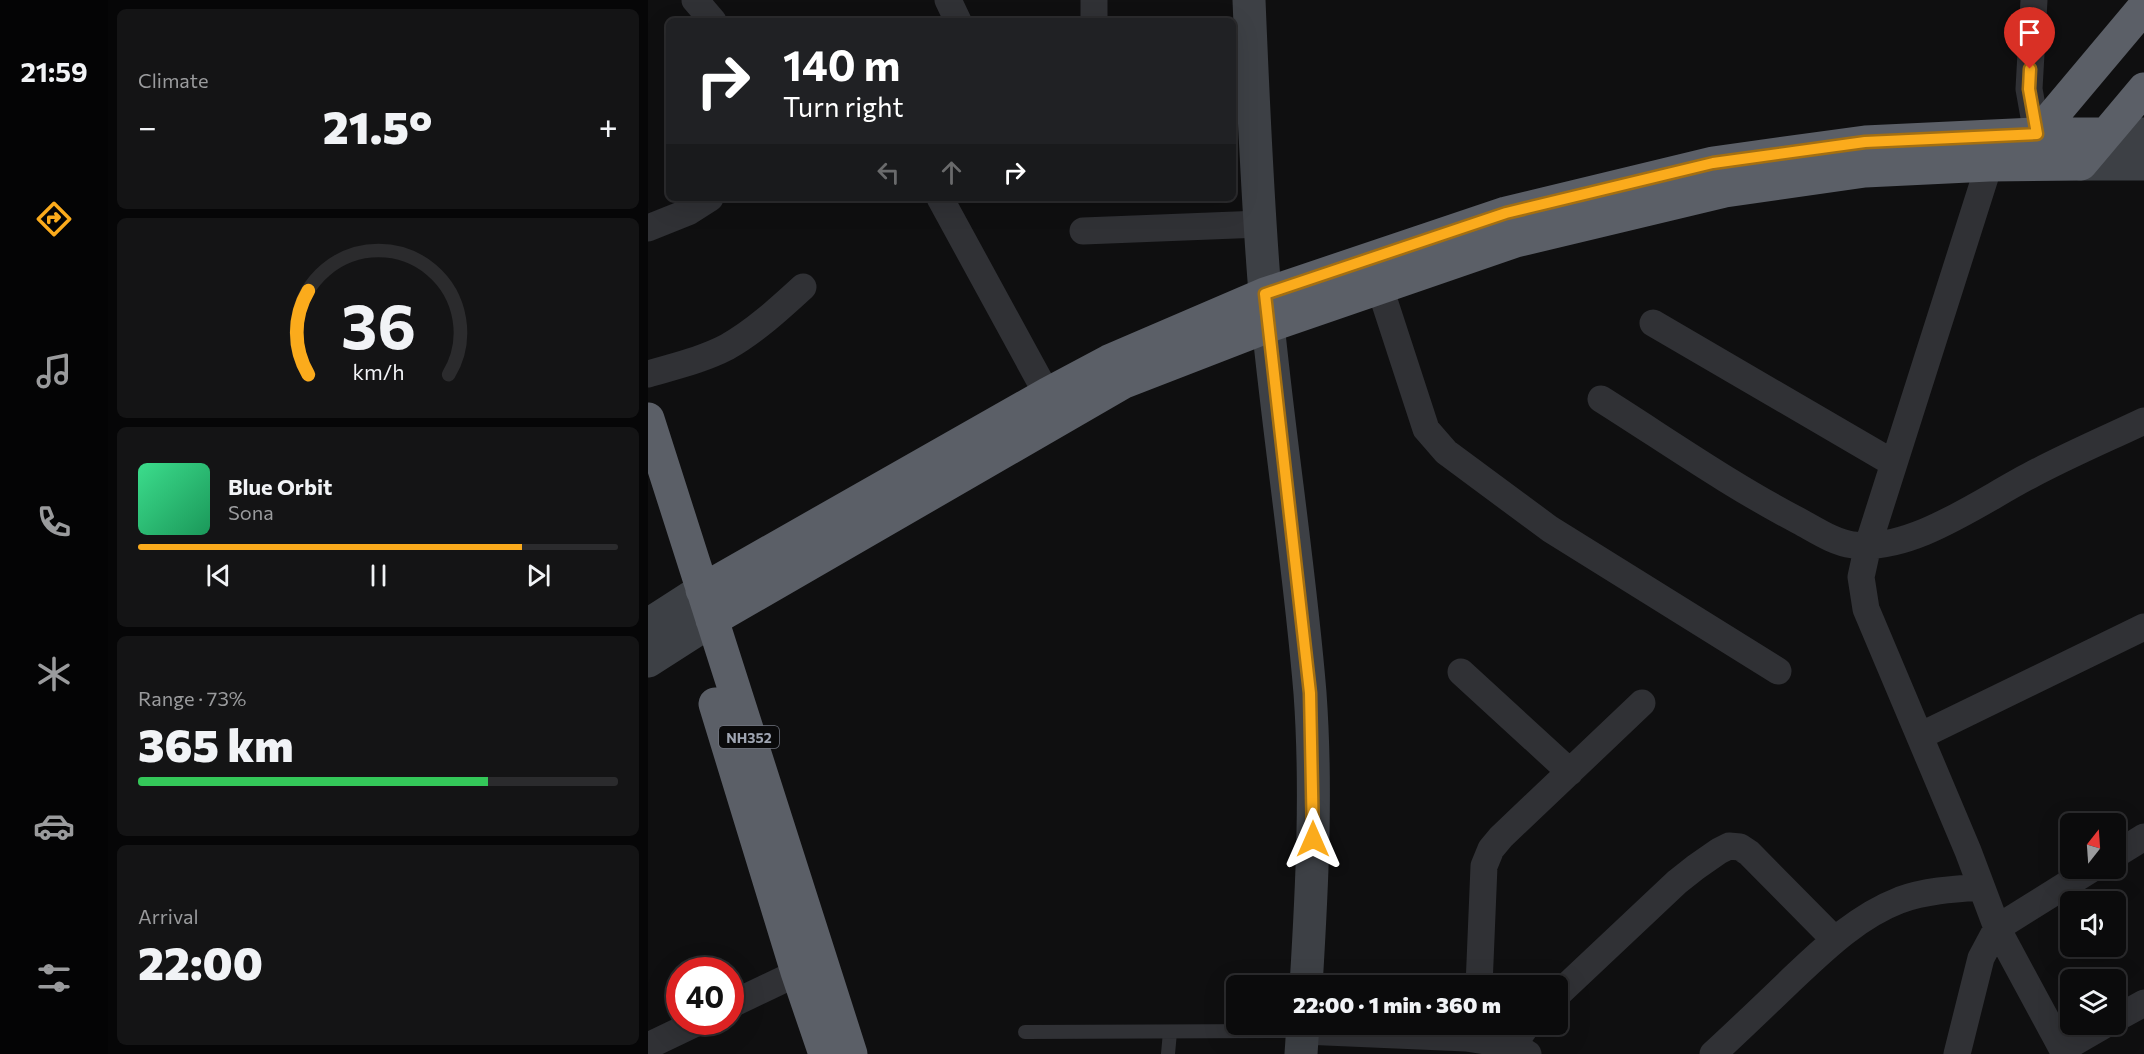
<!DOCTYPE html>
<meta charset="utf-8">
<style>
body{margin:0;font-family:Commissioner,sans-serif;background:#141415;color:#f1f3f6;height:100vh;display:flex;flex-direction:column;font-size:22px;white-space:nowrap}
*{box-sizing:border-box;margin:0}
p{font-size:20px;color:#9a9b9d}
.icon{flex:none;width:33px;height:33px;fill:none;stroke:currentColor;stroke-width:2;stroke-linecap:round;stroke-linejoin:round}
.map{position:relative;flex:1;overflow:hidden}
.sheet{display:flex;flex-direction:column;gap:9px;padding:9px;background:#060607;width:540px}
.sheet>*{flex:none}
.hud{position:absolute;left:18px;top:18px;width:570px;height:183px;border-radius:9px;box-shadow:0 6px 24px #0002,0 0 0 2px #2b2b2d;background:#202124;color:#fff;overflow:hidden}
.needle{width:39px;rotate:17deg}
.controls{position:absolute;left:1412px;top:813px;display:grid;gap:12px}
.controls a{display:grid;place-items:center;width:66px;height:66px;border-radius:9px;background:#0b0b0c;box-shadow:0 6px 24px #0002,0 0 0 2px #2b2b2d;font-size:30px}
.speed{position:absolute;left:18px;top:957px;display:flex;gap:12px;font-size:30px;font-weight:700;text-align:center}
.speed>*{display:grid;place-content:center;width:78px;height:78px;border-radius:50%;background:#0b0b0c;box-shadow:0 6px 24px #0002,0 0 0 2px #2b2b2d;line-height:1}
.speed .limit{border:9px solid #d22;background:#fff;color:#111}
.pin{position:absolute;display:grid;place-items:center;width:51px;height:51px;color:#fff;margin:-62px -26px;border-radius:50% 50% 50% 0;rotate:-45deg;box-shadow:0 0 6px #0007}
.pin .icon{rotate:45deg}
.me{position:absolute;width:66px;margin:-33px;rotate:0deg;stroke-linejoin:round;filter:drop-shadow(0 0 4px #0008)}
.turn{display:flex;align-items:center;gap:21px;height:126px;padding:0 18px;font-size:27px}
.turn .icon{width:78px;height:78px;stroke-width:2.5}
.turn b{display:block;font-size:42px;line-height:51px}
.lanes{display:flex;align-items:center;height:57px;padding:0 18px;background:#0003;justify-content:center;gap:30px;direction:ltr}
.lanes .off{opacity:.35}
.big{font-size:45px;font-weight:800;line-height:1.1}
.sheet .widget{flex:1;display:flex;flex-direction:column;justify-content:center;gap:9px;min-width:0;padding:0 21px;border-radius:9px;background:#141415}
.sheet .dial{align-items:center;gap:0}
.dial svg{height:156px;overflow:visible;fill:none;stroke:#2b2b2d;stroke-width:7;stroke-linecap:round;text-anchor:middle}
.dial text{fill:#f1f3f6;stroke:none}
.song{display:flex;align-items:center;gap:18px}
.cover{width:72px;height:72px;border-radius:9px;background:linear-gradient(135deg,hsl(150 70% 55%),hsl(150 70% 35%))}
.played{height:6px;border-radius:3px;background:linear-gradient(90deg,#fbab1c 80%,#2b2b2d 80%)}
.keys{display:flex;justify-content:space-around;direction:ltr}
.heat{display:flex;justify-content:space-between;align-items:center;font-size:33px;direction:ltr}
.charge{height:9px;border-radius:4px;background:linear-gradient(90deg,#34c759 73%,#2b2b2d 0)}
.trip{position:absolute;left:578px;top:975px;width:342px;height:60px;border-radius:9px;background:#0b0b0c;box-shadow:0 6px 24px #0002,0 0 0 2px #2b2b2d;font-weight:800;line-height:60px;text-align:center}
main{display:flex;flex:1;min-height:0}
.tabs{display:flex;flex-direction:column;width:108px;justify-content:space-around;align-items:center;background:#040405;color:#9a9b9d}
.tabs .icon{width:42px;height:42px}
.tabs .active{color:#fbab1c}
.tabs b{font-size:27px;color:#f1f3f6}
.map>svg:first-child{display:block}
.lines{fill:none;stroke-linecap:round;stroke-linejoin:round}
.lane{stroke:#303135;stroke-width:14}
.street{stroke:#303135;stroke-width:27}
.secondary{stroke:#3d4045;stroke-width:33}
.highway{stroke:#5b5f67;stroke-width:33}
.route-casing{stroke:#a36f12;stroke-width:15}
.route{stroke:#fbab1c;stroke-width:10}
.labels{text-anchor:middle;dominant-baseline:central;stroke-width:6;stroke-linejoin:round;paint-order:stroke}
.shield{fill:#0a0a0b;stroke:#727680;stroke-width:1.5}
.shield-label{font-size:14px;font-weight:bold;fill:#9fa5b2}
</style>
<main>
<nav class="tabs">
<b>21:59</b>
<svg class="icon active" aria-label="directions" viewBox="0 0 24 24"><path d="M12 3l9 9-9 9-9-9zM9 14v-3h6M13 9l2 2-2 2"/></svg>
<svg class="icon" aria-label="music" viewBox="0 0 24 24"><path d="M9 18V5l10-2v13"/><circle cx="6" cy="18" r="3"/><circle cx="16" cy="16" r="3"/></svg>
<svg class="icon" aria-label="phone" viewBox="0 0 24 24"><path d="M5 4h4l2 5-3 2q2 4 5 5l2-3 5 2v4C11 20 4 13 5 4z"/></svg>
<svg class="icon" aria-label="climate" viewBox="0 0 24 24"><path d="M12 3v18M4 7l16 10M4 17L20 7"/></svg>
<svg class="icon" aria-label="car" viewBox="0 0 24 24"><path d="M5 17H2v-5l4-1 3-4h7l3 4 3 1v5h-3M9 17h6M6 11h13"/><circle cx="7" cy="17" r="2"/><circle cx="17" cy="17" r="2"/></svg>
<svg class="icon" aria-label="filters" viewBox="0 0 24 24"><path d="M4 7h16M4 17h16"/><circle cx="9" cy="7" r="2"/><circle cx="15" cy="17" r="2"/></svg>
</nav>
<section class="sheet">
<div class="widget"><p>Climate</p>
<div class="heat"><a>−</a><b class="big">21.5°</b><a>+</a></div>
</div>
<div class="widget dial"><svg viewBox="0 0 100 80">
<path d="M14 69A42 42 0 1 1 86 69"/>
<path d="M14 69A42 42 0 0 1 14 26" stroke="#fbab1c"/>
<text x="50" y="56" font-size="32" font-weight="700">36</text>
<text x="50" y="72" font-size="11">km/h</text>
</svg></div>
<div class="widget">
<div class="song"><i class="cover"></i><div><b>Blue Orbit</b><p>Sona</p></div></div>
<div class="played"></div>
<div class="keys"><svg class="icon" aria-label="previous" viewBox="0 0 24 24"><path d="M18 5L8 12l10 7zM5 5v14"/></svg><svg class="icon" aria-label="pause" viewBox="0 0 24 24"><path d="M8 5v14M16 5v14"/></svg><svg class="icon" aria-label="next" viewBox="0 0 24 24"><path d="M6 5l10 7-10 7zM19 5v14"/></svg></div>
</div>
<div class="widget"><p>Range · 73%</p><b class="big">365 km</b><div class="charge"></div></div>
<div class="widget"><p>Arrival</p><b class="big">22:00</b></div>
</section>
<div class="map">
<svg width="1496" height="1054" viewBox="0 0 1496 1054">
<rect width="100%" height="100%" fill="#0f0f10"/>
<g class="lines">
<path class="lane" d="M377,1032l277,-1
M520,1054l2,-22"/>
<path class="street" d="M47,0l18,21
M300,0l10,21
M446,0v21
M1386,0l-5,89 8,45
M1341,165l-121,380 -7,32 5,32 102,242 29,77 68,126
M292,198l107,196
M0,228l40,-16 22,-14
M435,231l178,-7
M732,288l46,141 20,23 104,77 228,142
M1005,323l240,140
M0,374c27,-8 54,-14 79,-27 28,-16 52,-38 76,-60
M953,399c65,41 129,86 198,122 17,9 34,21 54,24 59,7 126,-43 176,-69 37,-20 77,-37 115,-55
M813,672l109,100
M1272,736l224,-109
M1467,855l29,-18
M831,986l5,-120 7,-17 10,-12 141,-134
M909,995l120,-113 19,-15 23,-16 10,-5 11,1 9,6 85,86
M82,1005l86,-41
M1467,1019l29,-16
M655,1031l163,7 47,7 15,9
M865,1045l15,-21
M0,1046l50,-24
M1415,1049l43,-25
M1065,1054c26,-24 51,-48 77,-73 33,-31 66,-64 110,-81 25,-9 54,-11 81,-13
M1309,1054l24,-96 16,-30 96,-60"/>
<path class="secondary" d="M601,0c4,98 8,195 16,293 12,133 34,266 45,400 7,97 2,195 -4,293
M1458,134h38
M1433,164h63
M0,625l54,-35
M0,661l64,-41
M653,1054l2,-30"/>
<path class="highway" d="M1381,144l115,-137
M0,419l203,635
M54,590l345,-196 62,-33 156,-67 241,-81 207,-50 152,-21 172,-8h69
M64,620l412,-238 145,-56 247,-85 209,-50 140,-20 124,-6 92,-1 63,-75
M67,704l82,268 28,82"/>
</g>
<g class="lines">
<g class="route-casing">
<path id="route" d="M665,839l-3,-146 -45,-399 241,-81 207,-50 152,-21 172,-8 -8,-45 1,-20"/>
</g>
<use href="#route" class="route"/>
</g>
<g class="labels">
<rect class="shield" x="71" y="726" width="60" height="22" rx="4.5"/>
<g class="shield-label">
<text x="101" y="737">NH352</text>
</g>
</g>
</svg>
<div class="controls">
<a><svg class="needle" viewBox="-14 -14 28 28"><path d="M0-13l5 13h-10z" fill="#e53935"/><path d="M0 13l5-13h-10z" fill="#9a9b9d"/></svg></a>
<a><svg class="icon" aria-label="sound" viewBox="0 0 24 24"><path d="M4 9h4l5-4v14l-5-4H4zM17 9q2 3 0 6"/></svg></a>
<a><svg class="icon" aria-label="layers" viewBox="0 0 24 24"><path d="M12 4l9 5-9 5-9-5zM3 14l9 5 9-5"/></svg></a>
</div>
<div class="speed"><div class="limit">40</div></div>
<div class="pin" style="left:1382px;top:69px;background:#d93025"><svg class="icon" aria-label="arrive" viewBox="0 0 24 24"><path d="M6 21V4h12l-3 4 3 4H6"/></svg></div>
<svg class="me" style="left:665px;top:839px" viewBox="-20 -20 40 40"><path d="M0-17L14 15 0 8-14 15z" fill="#fbab1c" stroke="#fff" stroke-width="4"/></svg>
<div class="trip">22:00 · 1 min · 360 m</div>
<div class="hud">
<div class="turn"><svg class="icon" aria-label="right" viewBox="0 0 24 24"><path d="M7 20v-9h11M14 6l5 5-5 5"/></svg><div><b>140 m</b>Turn right</div></div>
<div class="lanes"><svg class="icon off" aria-label="left" viewBox="0 0 24 24"><path d="M17 20v-9H6M10 6l-5 5 5 5"/></svg><svg class="icon off" aria-label="ahead" viewBox="0 0 24 24"><path d="M12 20V5M6 11l6-6 6 6"/></svg><svg class="icon" aria-label="right" viewBox="0 0 24 24"><path d="M7 20v-9h11M14 6l5 5-5 5"/></svg></div>
</div>
</div>
</main>
